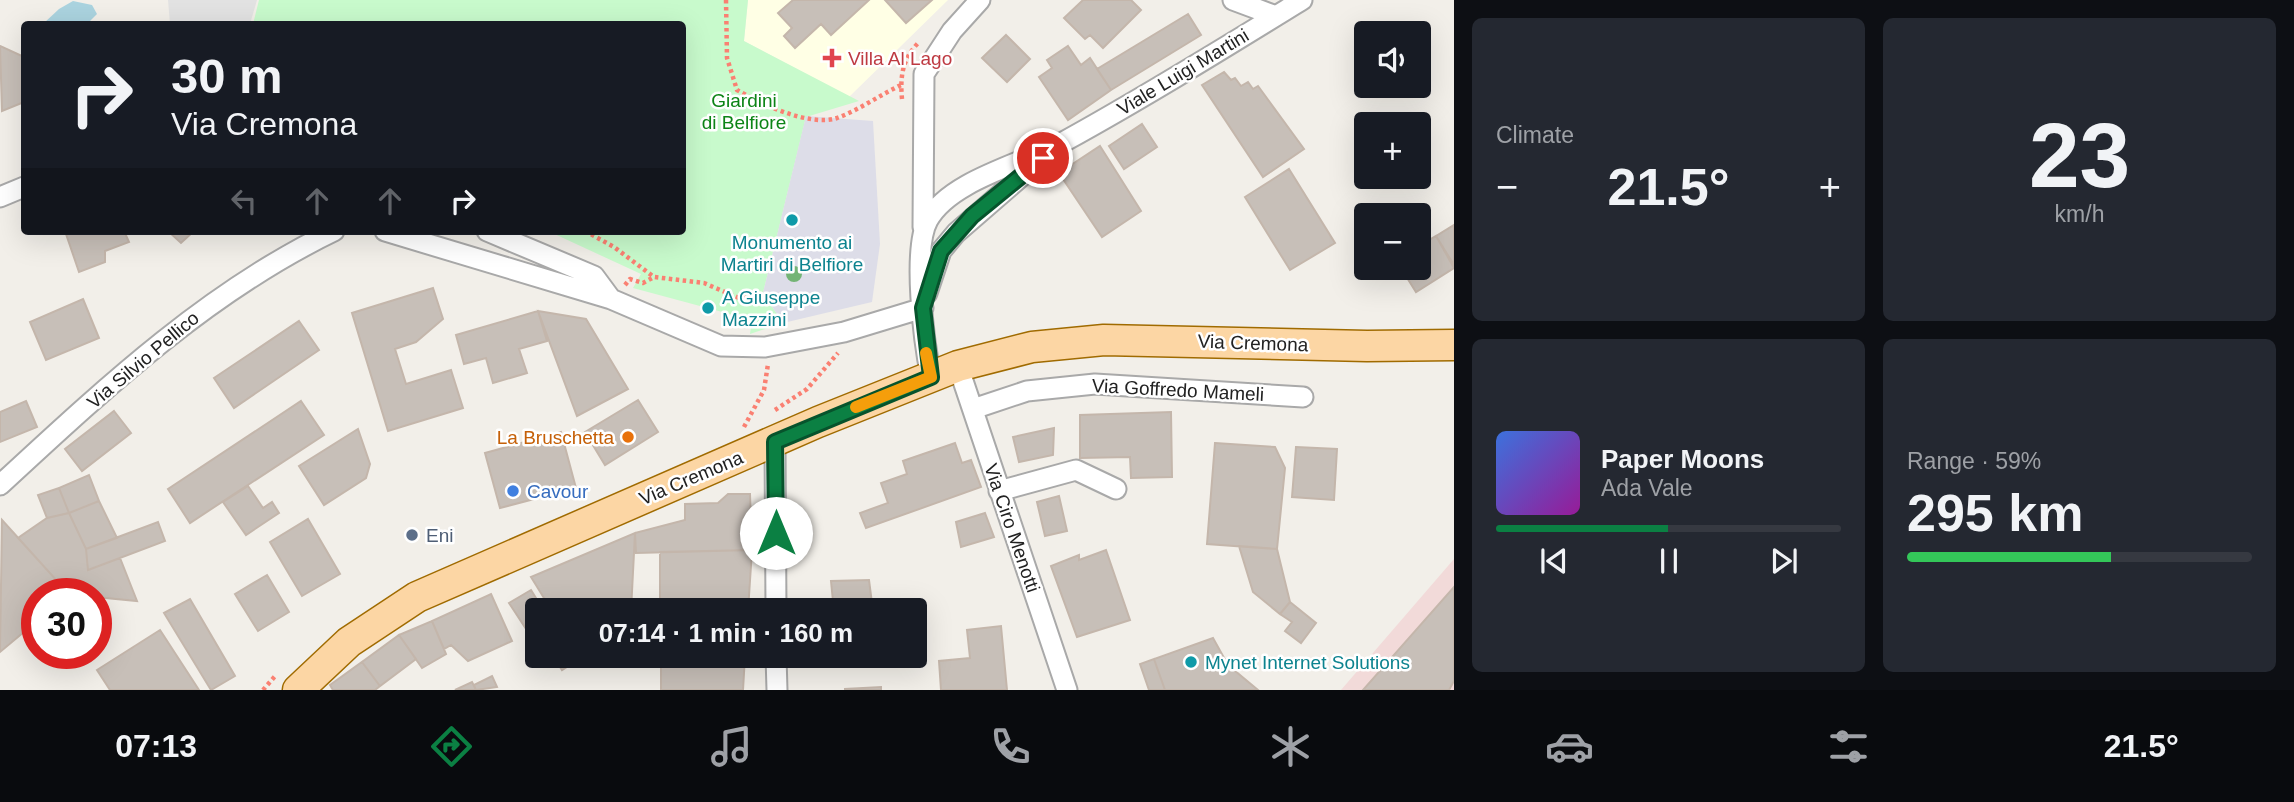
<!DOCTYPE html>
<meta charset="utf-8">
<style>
body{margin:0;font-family:Helvetica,sans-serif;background:#242831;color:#f1f3f6;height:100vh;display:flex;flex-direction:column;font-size:26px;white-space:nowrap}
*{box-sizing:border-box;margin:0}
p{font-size:23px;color:#9ea1a6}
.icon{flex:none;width:38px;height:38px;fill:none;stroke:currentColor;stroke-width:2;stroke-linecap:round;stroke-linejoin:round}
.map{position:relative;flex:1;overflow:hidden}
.drawer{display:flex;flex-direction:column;gap:18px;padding:18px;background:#0d0f14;width:840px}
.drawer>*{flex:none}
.top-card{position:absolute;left:21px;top:21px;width:665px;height:214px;border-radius:7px;box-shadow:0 7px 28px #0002;background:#171b24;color:#f1f3f6;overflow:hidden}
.fabs{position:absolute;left:1354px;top:21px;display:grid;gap:14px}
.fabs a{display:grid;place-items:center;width:77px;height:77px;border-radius:7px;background:#171b24;box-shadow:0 7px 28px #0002;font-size:35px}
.speed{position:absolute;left:21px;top:578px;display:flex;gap:14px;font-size:35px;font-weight:700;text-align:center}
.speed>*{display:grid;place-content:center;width:91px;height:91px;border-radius:50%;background:#171b24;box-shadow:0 7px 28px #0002;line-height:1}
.speed .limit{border:10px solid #d22;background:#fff;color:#111}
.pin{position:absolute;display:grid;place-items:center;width:60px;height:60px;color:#fff;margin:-30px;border:4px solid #fff;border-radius:50%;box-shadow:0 2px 7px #0007}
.me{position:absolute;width:77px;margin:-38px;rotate:0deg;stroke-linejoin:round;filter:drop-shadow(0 0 5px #0008)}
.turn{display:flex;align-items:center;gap:24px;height:147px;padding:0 35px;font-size:32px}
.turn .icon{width:91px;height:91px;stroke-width:2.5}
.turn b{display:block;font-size:49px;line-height:60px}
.lanes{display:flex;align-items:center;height:66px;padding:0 35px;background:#0003;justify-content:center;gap:35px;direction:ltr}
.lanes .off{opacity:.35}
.big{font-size:52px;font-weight:600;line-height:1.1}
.drawer .widget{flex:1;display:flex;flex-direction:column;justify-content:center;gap:10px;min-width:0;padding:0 24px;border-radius:10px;background:#242831}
.drawer .dial{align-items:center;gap:0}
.dial b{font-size:91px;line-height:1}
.song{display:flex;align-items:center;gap:21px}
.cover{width:84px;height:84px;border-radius:10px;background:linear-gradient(135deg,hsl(220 70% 55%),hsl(300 70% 35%))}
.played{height:7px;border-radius:4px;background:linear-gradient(90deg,#0b8043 50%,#363941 50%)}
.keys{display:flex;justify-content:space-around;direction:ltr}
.heat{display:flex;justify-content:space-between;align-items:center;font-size:38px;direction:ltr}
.charge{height:10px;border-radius:5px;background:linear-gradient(90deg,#34c759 59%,#363941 0)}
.drawer .tiles{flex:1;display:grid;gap:18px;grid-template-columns:repeat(2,1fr)}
.trip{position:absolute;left:525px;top:598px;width:402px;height:70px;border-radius:7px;background:#171b24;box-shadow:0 7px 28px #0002;font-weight:600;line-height:70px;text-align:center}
.dock{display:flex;height:112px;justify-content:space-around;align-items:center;background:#090b0e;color:#9ea1a6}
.dock .icon{width:49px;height:49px}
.dock .selected{color:#0b8043}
.dock b{font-size:32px;color:#f1f3f6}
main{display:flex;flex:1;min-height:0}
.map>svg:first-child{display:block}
.commercial{fill:#f2dad9}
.education{fill:#ffffe5}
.park{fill:#c8facc}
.parking{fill:#e2e2e2}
.plaza{fill:#dddde8}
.water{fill:#aad3df}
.building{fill:#c7bfb8;stroke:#c4b6ab;stroke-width:2}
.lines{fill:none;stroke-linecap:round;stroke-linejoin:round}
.street-casing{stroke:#a9a9a9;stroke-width:23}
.primary-casing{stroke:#a06b00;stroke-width:33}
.path{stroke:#fa8072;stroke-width:4.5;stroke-dasharray:3.5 3.5;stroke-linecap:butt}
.street{stroke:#fff;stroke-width:19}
.primary{stroke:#fcd6a4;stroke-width:30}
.tree{fill:#74b475}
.route-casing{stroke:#07532c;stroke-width:18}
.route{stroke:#0b8043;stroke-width:12}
.slow{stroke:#f59e0b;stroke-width:12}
.health-dot{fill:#e0444e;stroke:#fff;stroke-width:2.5}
.culture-dot{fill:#0f9aa8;stroke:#fff;stroke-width:2.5}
.food-dot{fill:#e8710a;stroke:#fff;stroke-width:2.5}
.shop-dot{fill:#3f7fe0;stroke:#fff;stroke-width:2.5}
.service-dot{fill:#5c6f8a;stroke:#fff;stroke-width:2.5}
.labels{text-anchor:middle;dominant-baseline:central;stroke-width:5;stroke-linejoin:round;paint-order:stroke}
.health-label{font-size:19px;fill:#be3a42;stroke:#fff;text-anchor:start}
.street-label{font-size:19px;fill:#222;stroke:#fff}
.park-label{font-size:19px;fill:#0c8416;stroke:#fff}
.culture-label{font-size:19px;fill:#0d838f;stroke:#fff;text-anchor:start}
.food-label{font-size:19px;fill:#c56008;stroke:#fff;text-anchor:end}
.shop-label{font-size:19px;fill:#366cbe;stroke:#fff;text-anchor:start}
.service-label{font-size:19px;fill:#4e5e75;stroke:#fff;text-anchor:start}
</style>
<main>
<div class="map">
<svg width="1454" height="690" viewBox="0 0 1454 690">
<rect width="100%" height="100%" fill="#f2efe9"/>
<path class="commercial" d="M1454,559v131h-113z"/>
<path class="education" d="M748,0h200l-99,97 -105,-56z"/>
<path class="park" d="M259,0h489l-4,41 115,60 -53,16 -43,176 20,30 -33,11 2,-14 -119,-32 8,-14 -93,-43h134v-207h-429z"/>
<path class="parking" d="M168,0h89l-7,24h-80z"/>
<path class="plaza" d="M806,116l67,5 7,123 -8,58 -89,21 -20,-30z"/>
<path class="water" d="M73,1l19,4 5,9 -10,10h-44l16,-15z"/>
<path class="building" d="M793,0h76l-38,35 -10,-11 -26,24 -11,-12 8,-8 -14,-15z
M885,0h47l-26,23z
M1083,0h48l10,10 -38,38 -13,-13 -5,4 -21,-21z
M1188,14l13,21 -90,55 -14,-21z
M1006,35l24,24 -23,23 -25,-24z
M0,46l24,11v45l-22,9z
M1068,46l13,19 9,-7 21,32 -43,30 -29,-43 13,-9 -5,-8z
M1224,72l7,8 4,-2 6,8 7,-4 5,7 5,-3 46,63 -41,28 -61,-92z
M1142,124l15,23 -33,22 -15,-23z
M1100,146l41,65 -39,26 -43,-64z
M1289,169l46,74 -45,27 -45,-73z
M1454,225v40l-18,-29z
M65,231h59l5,11 -24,9v11l-26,10z
M168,231h26l-13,12z
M1436,236l18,32 -38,24 -15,-24h18v-22z
M433,288l10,31 -27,23 -21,7 11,35 45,-14 12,38 -75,23 -36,-118z
M83,299l16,39 -53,22 -16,-38z
M538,311l9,30 -28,8 8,24 -34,10 -7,-25 -22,6 -8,-29z
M538,311l48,8 42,70 -51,27z
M299,321l20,29 -85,58 -20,-30z
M638,400l20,32 -53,33 -20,-33z
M26,401l11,26 -37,15v-30z
M301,401l23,34 -134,88 -22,-34z
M114,411l17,22 -49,38 -17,-22z
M1171,412l1,65 -41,1 -1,-21 -50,1v-43z
M1054,428l-1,27 -34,7 -6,-25z
M358,429l12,35 -4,14 -42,27 -25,-39z
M561,432l15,56 -76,20 -15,-55z
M955,443l7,20 9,-3 10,27 -115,41 -6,-15 28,-10 -7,-20 26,-9 -4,-13z
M1215,443l60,4 10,21 -8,81 -70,-5z
M1296,447l41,2 -3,51 -42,-3z
M89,475l10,26 -30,12 -10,-25z
M248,486l15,22 9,-6 7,11 -33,22 -23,-33z
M59,488l10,25 -22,5 -9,-23z
M728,494h22l2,56 -116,3 -1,-20 50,-13v-16l33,-1z
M1059,496l8,35 -22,5 -8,-34z
M99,501l18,37 -31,11 -17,-36z
M69,513l17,36 2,21 32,-12 17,43 -41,-4v-4h-28l-50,-55 29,-20z
M985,513l9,24 -33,10 -5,-25z
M308,519l32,55 -38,22 -32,-54z
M2,520l66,73h-31v28l-37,31z
M158,522l7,19 -77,29 -2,-21z
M635,533l-4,78h-79l-21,-34z
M1239,546l38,3 13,53 -10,12 -27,-22z
M752,550l-4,61h-88v-59z
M1106,550l24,70 -53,17 -26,-71 28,-11v5z
M267,575l22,37 -31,19 -23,-37z
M869,580l4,31h-39l-3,-30z
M1454,587v94l-5,9h-86z
M531,590l13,21h-7v28l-3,2 -25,-38z
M491,594l21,47 -44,20 -17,-16 -7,4 -12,-28z
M190,599l45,77 -24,14 -47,-77z
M1290,602l26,21 -15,20 -16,-12 7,-9 -12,-8z
M432,621l14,33 -24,14 -23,-33z
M1001,626l6,64h-66l-2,-29 31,-3 -3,-28z
M160,630l39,60h-89l-13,-20z
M399,635l17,24 -36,27 -18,-24z
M1213,638l15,27 30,25h-93l-11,-31z
M553,656h31l-22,14z
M661,656h84l-2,34h-82z
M1154,659l11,31h-16l-9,-26z
M362,662l18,24 -5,4h-42l-3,-5z
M492,676l5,11 -21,3 -2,-5z
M472,682l4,8h-21z
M881,687v3h-36v-1z"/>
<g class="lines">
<g class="street-casing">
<path id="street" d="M1233,0l43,16
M0,197l24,-10
M923,227l1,-153 28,-43 28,-31
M385,231l226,68
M487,231l107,45 17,23 110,47 44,1 79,-15 79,-24
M927,293l14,-42 15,-18 82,-71
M958,366l109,324
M931,377c-7,-34 -19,-128 -3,-157 23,-41 98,-57 137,-79 80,-44 159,-93 237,-141
M973,409l54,-18 68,-7 208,13
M775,441l1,170
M0,485c103,-95 207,-193 334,-254
M999,491l77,-21 40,19
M776,656l1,34"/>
</g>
<g class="primary-casing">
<path id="primary" d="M298,690l51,-48 68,-45 401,-175 140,-56 74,-19 72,-7 263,6 87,-1"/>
</g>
<path class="path" d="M726,0l1,58 10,32c24,14 72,37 100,28 22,-8 43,-23 64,-33
M902,99c-2,-22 0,-39 16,-56
M585,231l29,16 40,30 50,6 35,15 24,-5
M625,285l5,-6 13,4 11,-6
M758,325l21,-8
M775,410l32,-21 31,-36
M744,427l20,-37 4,-26
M263,690l13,-15"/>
<use href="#street" class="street"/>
<use href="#primary" class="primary"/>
</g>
<circle class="tree" cx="794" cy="274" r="8"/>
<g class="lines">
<g class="route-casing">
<path id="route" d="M776,533l-1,-91 156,-65 -8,-69 18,-57 31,-35 71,-58"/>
</g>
<use href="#route" class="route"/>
<path class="slow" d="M856,407l75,-30 -5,-24"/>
</g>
<path class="health-dot" d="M828.5 47.5h7v7h7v7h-7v7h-7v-7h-7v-7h7z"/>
<g class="culture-dot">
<circle cx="792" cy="220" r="7"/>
<circle cx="708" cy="308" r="7"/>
<circle cx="1191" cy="662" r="7"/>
</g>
<circle class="food-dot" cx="628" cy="437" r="7"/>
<circle class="shop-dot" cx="513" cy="491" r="7"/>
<circle class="service-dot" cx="412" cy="535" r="7"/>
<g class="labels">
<g class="health-label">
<text x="848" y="58">Villa Al Lago</text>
</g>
<g class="street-label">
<text transform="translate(1183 72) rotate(-31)">Viale Luigi Martini</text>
<text transform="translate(1253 343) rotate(2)">Via Cremona</text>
<text transform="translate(143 360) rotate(-40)">Via Silvio Pellico</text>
<text transform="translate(1178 390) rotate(3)">Via Goffredo Mameli</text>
<text transform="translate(691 478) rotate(-23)">Via Cremona</text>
<text transform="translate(1012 528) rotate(71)">Via Ciro Menotti</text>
</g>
<g class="park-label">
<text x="744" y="100">Giardini<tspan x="744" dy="22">di Belfiore</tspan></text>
</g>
<g class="culture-label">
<text x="792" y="242" text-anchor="middle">Monumento ai<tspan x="792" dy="22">Martiri di Belfiore</tspan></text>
<text x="722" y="297">A Giuseppe<tspan x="722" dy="22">Mazzini</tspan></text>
<text x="1205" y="662">Mynet Internet Solutions</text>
</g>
<g class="food-label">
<text x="614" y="437">La Bruschetta</text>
</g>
<g class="shop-label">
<text x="527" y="491">Cavour</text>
</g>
<g class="service-label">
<text x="426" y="535">Eni</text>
</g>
</g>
</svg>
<div class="fabs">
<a><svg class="icon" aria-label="sound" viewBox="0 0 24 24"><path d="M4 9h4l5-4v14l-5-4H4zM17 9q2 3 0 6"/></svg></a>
<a>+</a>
<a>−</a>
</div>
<div class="speed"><div class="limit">30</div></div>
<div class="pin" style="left:1043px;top:158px;background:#d93025"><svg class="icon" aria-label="arrive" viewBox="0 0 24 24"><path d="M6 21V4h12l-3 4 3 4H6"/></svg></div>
<svg class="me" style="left:776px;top:533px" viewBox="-20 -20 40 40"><circle r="19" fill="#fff"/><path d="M0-13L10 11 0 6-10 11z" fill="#0b8043"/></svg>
<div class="trip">07:14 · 1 min · 160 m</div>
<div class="top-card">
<div class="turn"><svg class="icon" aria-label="right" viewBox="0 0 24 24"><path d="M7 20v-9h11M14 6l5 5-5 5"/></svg><div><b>30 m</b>Via Cremona</div></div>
<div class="lanes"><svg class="icon off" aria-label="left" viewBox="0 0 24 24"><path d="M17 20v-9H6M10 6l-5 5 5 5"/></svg><svg class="icon off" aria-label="ahead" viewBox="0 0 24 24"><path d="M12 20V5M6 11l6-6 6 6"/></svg><svg class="icon off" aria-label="ahead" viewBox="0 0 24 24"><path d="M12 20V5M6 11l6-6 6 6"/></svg><svg class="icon" aria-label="right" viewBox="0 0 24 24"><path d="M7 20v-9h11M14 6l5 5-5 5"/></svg></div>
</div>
</div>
<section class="drawer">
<div class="tiles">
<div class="widget"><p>Climate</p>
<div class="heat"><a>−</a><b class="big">21.5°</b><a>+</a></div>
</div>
<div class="widget dial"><b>23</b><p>km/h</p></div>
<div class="widget">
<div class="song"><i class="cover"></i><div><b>Paper Moons</b><p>Ada Vale</p></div></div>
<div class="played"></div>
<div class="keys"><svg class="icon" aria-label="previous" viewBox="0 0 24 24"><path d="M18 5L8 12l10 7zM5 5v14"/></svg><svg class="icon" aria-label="pause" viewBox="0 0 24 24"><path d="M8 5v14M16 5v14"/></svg><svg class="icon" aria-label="next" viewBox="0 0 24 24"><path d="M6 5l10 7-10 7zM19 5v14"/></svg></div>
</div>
<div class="widget"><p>Range · 59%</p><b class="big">295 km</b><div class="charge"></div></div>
</div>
</section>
</main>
<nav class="dock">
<b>07:13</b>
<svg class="icon selected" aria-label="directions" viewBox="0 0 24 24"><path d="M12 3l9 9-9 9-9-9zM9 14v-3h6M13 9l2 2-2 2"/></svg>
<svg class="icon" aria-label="music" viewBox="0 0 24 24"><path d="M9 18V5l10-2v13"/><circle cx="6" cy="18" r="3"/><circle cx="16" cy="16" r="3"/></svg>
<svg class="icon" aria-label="phone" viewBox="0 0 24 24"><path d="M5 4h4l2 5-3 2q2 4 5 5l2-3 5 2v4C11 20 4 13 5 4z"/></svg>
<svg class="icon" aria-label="climate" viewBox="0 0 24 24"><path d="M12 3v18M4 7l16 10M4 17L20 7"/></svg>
<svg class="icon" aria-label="car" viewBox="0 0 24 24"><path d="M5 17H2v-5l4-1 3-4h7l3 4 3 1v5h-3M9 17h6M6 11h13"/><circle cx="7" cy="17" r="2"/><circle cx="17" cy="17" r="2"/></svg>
<svg class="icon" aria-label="filters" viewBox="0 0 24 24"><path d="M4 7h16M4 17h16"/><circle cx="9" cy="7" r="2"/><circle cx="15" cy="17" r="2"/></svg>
<b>21.5°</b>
</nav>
